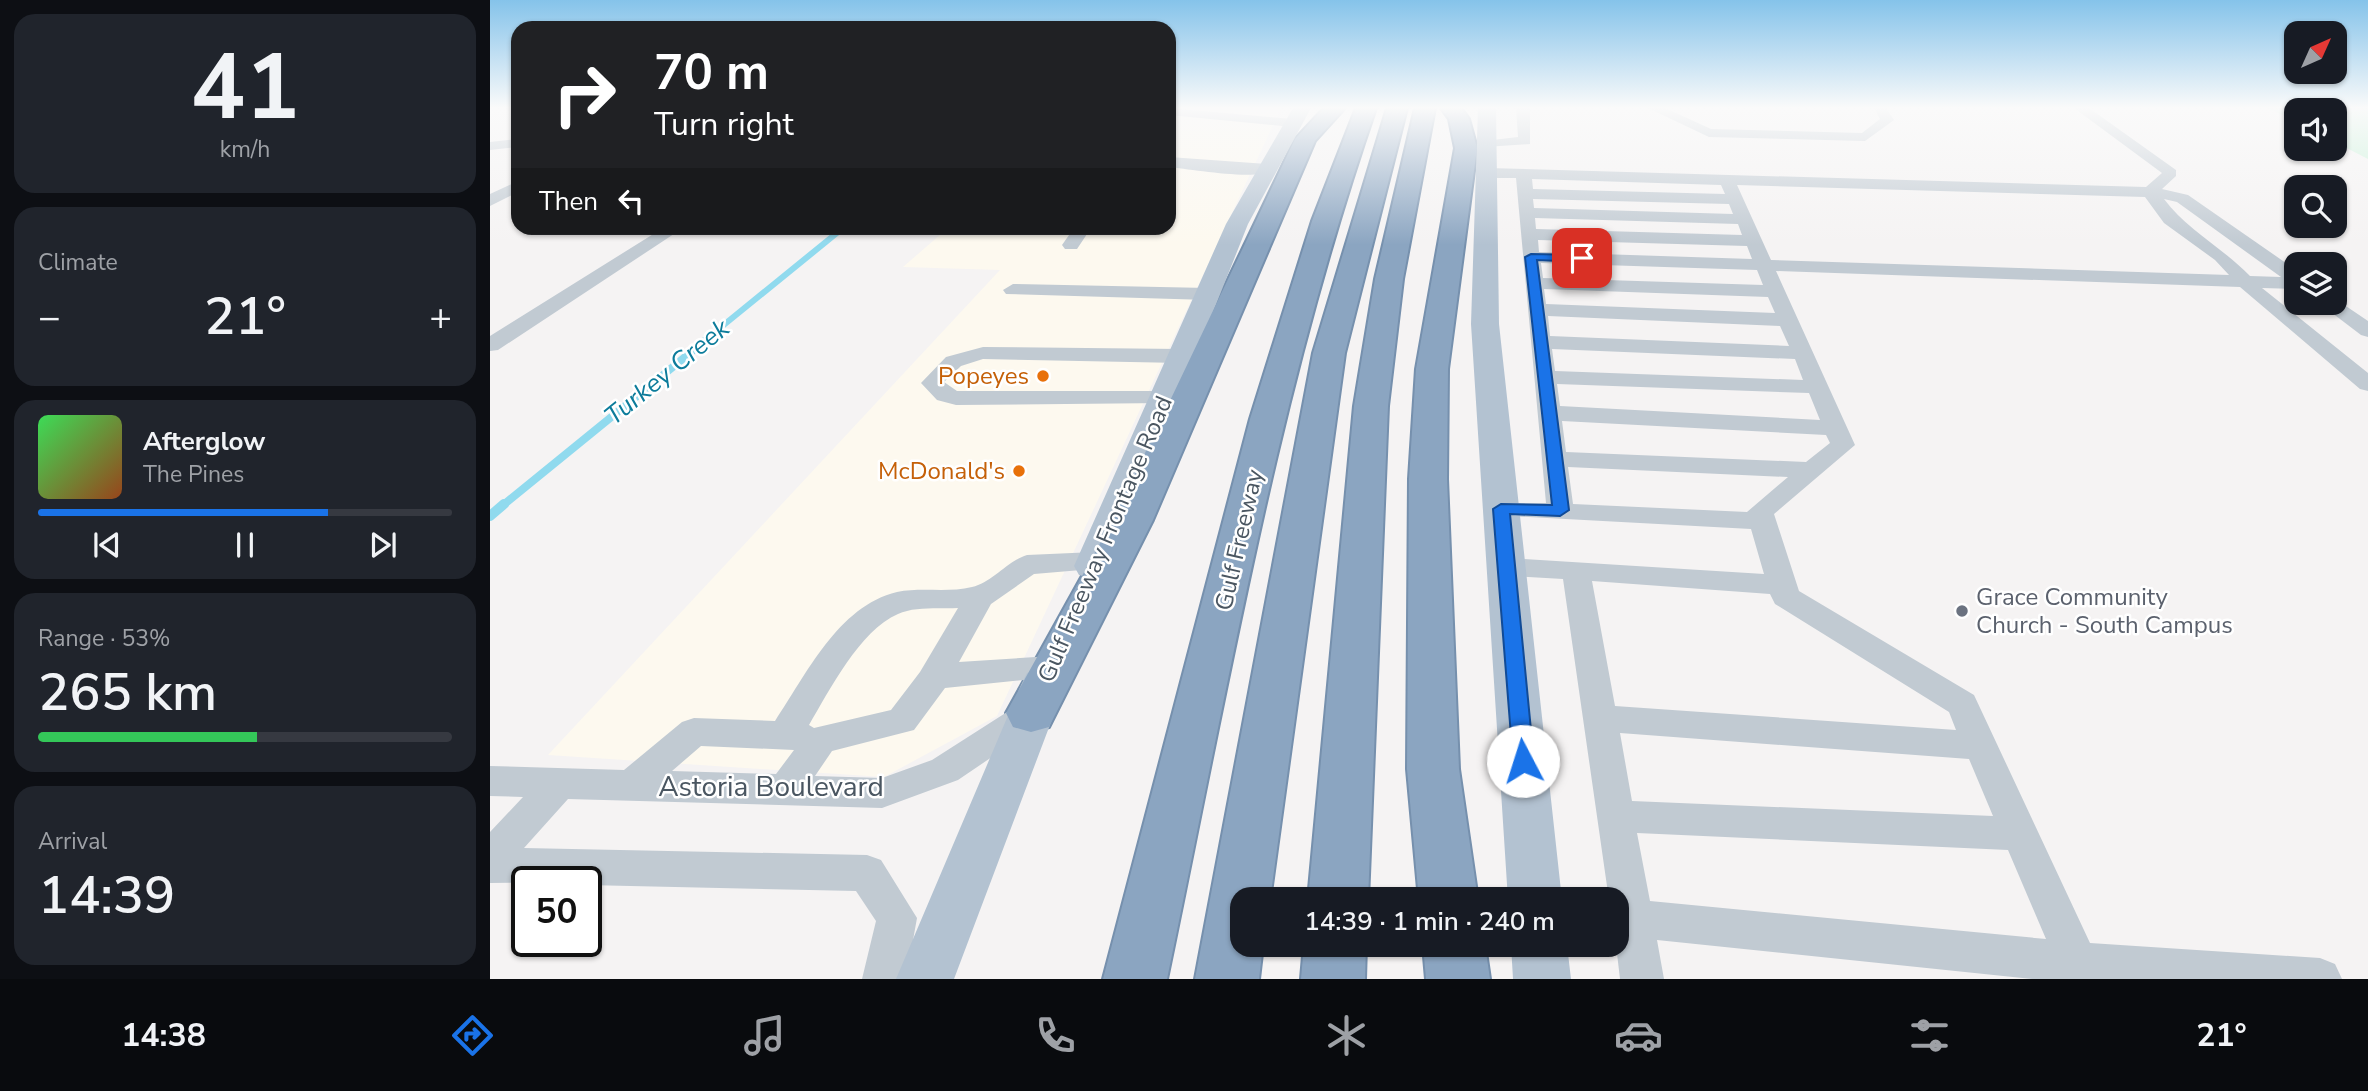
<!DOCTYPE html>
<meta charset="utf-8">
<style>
body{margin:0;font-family:"Nunito Sans",sans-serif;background:#20242c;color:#f1f3f6;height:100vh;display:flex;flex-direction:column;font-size:26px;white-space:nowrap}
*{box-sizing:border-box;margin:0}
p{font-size:23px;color:#9ea1a6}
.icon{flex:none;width:38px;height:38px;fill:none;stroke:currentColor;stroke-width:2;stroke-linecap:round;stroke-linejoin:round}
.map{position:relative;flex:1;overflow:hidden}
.drawer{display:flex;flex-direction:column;gap:14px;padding:14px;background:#0d0f14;width:490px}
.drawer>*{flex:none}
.banner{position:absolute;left:21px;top:21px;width:665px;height:214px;border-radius:21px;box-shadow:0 2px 5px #0004;background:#202124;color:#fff;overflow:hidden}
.needle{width:46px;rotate:45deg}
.tools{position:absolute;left:1794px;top:21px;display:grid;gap:14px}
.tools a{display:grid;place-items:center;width:63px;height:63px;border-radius:14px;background:#171b24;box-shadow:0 2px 5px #0004;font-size:35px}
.speed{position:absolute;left:21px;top:866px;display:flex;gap:14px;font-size:35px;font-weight:700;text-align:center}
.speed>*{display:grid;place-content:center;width:91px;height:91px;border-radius:50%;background:#171b24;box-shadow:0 2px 5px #0004;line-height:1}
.speed .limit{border:4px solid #111;border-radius:10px;background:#fff;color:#111}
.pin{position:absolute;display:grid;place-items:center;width:60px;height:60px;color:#fff;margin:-30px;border-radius:14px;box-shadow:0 4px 10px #0006}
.me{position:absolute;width:77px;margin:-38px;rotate:355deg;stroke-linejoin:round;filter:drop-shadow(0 0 5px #0008)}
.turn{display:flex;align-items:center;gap:24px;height:147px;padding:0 28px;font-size:32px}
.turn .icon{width:91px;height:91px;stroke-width:2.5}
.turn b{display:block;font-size:49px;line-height:60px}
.then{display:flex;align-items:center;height:66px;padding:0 28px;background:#0003;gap:14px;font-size:26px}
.big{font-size:52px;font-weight:600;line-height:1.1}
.drawer .card{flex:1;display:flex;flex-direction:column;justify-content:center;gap:10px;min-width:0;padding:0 24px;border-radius:21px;background:#20242c}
.drawer .dial{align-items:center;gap:0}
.dial b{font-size:91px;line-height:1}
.song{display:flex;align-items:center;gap:21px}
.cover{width:84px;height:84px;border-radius:10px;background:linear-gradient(135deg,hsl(130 70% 55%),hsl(20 70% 35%))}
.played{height:7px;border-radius:4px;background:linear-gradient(90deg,#1a73e8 70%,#363941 70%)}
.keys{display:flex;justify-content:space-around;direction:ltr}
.heat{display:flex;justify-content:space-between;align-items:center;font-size:38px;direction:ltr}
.charge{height:10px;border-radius:5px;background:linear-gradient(90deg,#34c759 53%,#363941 0)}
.trip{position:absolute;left:740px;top:887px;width:399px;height:70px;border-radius:21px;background:#171b24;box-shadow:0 2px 5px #0004;font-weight:600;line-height:70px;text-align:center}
.tabs{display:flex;height:112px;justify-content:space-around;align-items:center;background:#090b0e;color:#9ea1a6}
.tabs .icon{width:49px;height:49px}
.tabs .selected{color:#1a73e8}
.tabs b{font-size:32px;color:#f1f3f6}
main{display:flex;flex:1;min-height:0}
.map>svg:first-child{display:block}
.commercial{fill:#fdf9ef}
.green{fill:#c3f1d5}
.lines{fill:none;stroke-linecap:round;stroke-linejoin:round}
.stream-far2{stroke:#90daee;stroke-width:6}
.stream-far1{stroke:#90daee;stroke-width:8}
.stream{stroke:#90daee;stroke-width:10}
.highway-casing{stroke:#7690ad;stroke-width:4}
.minor{fill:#c1cad2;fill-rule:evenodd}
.major{fill:#b3c2d1;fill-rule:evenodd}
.highway{fill:#8ba5c1;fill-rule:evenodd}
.route{fill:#1a73e8;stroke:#114b97;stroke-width:2}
.food-dot{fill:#e8710a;stroke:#fff;stroke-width:2.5}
.worship-dot{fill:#6b7280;stroke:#fff;stroke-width:2.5}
.labels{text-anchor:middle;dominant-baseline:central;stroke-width:5;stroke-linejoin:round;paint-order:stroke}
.food-label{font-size:24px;fill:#c56008;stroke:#fff;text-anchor:end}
.street-label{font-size:24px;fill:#4a5661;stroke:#fff}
.worship-label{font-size:24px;fill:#5b616d;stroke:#fff;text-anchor:start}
.water-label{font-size:26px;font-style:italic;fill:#0c7c9b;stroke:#fff}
.near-street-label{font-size:28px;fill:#4a5661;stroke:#fff}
</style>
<main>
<section class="drawer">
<div class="card dial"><b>41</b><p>km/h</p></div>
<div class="card"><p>Climate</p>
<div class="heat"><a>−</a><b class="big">21°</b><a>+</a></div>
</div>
<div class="card">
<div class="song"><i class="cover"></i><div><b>Afterglow</b><p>The Pines</p></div></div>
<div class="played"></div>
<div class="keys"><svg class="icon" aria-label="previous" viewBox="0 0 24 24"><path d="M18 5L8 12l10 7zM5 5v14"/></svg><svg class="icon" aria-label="pause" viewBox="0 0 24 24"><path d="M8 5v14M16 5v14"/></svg><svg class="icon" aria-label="next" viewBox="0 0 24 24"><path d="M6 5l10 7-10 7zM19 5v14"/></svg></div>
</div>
<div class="card"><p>Range · 53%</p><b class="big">265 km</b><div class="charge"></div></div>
<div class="card"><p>Arrival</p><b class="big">14:39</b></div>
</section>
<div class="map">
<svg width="1878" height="979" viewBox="0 0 1878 979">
<rect width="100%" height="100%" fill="#f5f3f3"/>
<path class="commercial" d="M679,108h112l-284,608 -113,61 -336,-22 452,-485 -97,-3 45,-39h221z"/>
<path class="green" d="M1778,108h100v51l-33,-17 -1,-32h-38v12z"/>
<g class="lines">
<path class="stream-far2" d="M214,341l139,-113"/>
<path class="stream-far1" d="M12,506l204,-166"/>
<path class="stream" d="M0,516l14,-12"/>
<g class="highway-casing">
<path id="highway" d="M834,108h21l-30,33 -162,379 -104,207 -18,5 -18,-5 -7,-14 107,-193 182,-381z
M866,108h20c-98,282 -148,579 -209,871h-64l147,-560 62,-198z
M897,108h20l-62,245 -75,547h-28v45h21l-4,34h-64l118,-626z
M925,108h20l-32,171 -15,127 -20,494h-60l46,-494 21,-127z
M951,108h20l8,11 8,29 -29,221 -1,110 12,290 19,131h-59l-12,-131 2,-290 7,-110 39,-221 -6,-29z
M814,945h62l-1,34h-64z
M933,945h62l5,34h-64z"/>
</g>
<path class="minor" d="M679,108l124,11 7,4 -7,4 -124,-12z
M1026,108h14v36l-46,3v-6l34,-4z
M1158,108h17l46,21 151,4 18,-14 -6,-11h12l8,12 -29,21 -156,-4z
M1584,108h15l87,62v6l-14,13 26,6 108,75v19l-34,-1 106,85v18l-8,-2 -120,-102 -464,-16 79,174 -81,69 25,77 175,104 116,248 230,15 15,6 7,15h-310l-375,-39 7,39h-44l-4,-34 1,-45h-8l-46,-321 -66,-4 -4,-7 4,-7 10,-3 257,16 -13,-45 -260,-14 -3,-6 3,-6h55l-30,-325h-28l-8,-5 8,-5 658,19 16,-14zM1042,179l189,6 4,9 -192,-5zM1247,185l408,12 19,26 51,37 14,15 -458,-15zM1043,199l196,5 4,10 -199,-6zM1674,199l13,3 104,75 -31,-1c-27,-28 -64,-47 -86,-77zM1045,218l203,6 4,11 -206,-6zM1048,240l209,6 5,13 -213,-7zM1051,263l216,7 6,15 -220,-7zM1054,289l224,8 7,16 -229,-9zM1058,316l232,10 9,20 -239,-10zM1062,349l243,10 8,21 -248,-9zM1067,384l252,9 11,27 -260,-14zM1072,421l264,14 4,8 -24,19 -240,-10zM1078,467l220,10 -41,35 -174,-8zM1102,581l178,13 5,10 174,108 7,18 -341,-24zM1130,733l349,26 24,57 -361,-15zM1147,833l371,17 38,89 -396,-38z
M28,139v8l-28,3v-8z
M679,157l98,7 8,5c-14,13 -85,0 -106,-2z
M28,181v11l-28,14v-12z
M173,228h20l-185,122 -8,1v-15z
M584,228h17l-14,21h-12l-3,-4z
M523,284l195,4 10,6 -10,6 -202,-6 -3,-4z
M1844,298l34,23v16l-7,-2 -42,-32h15z
M493,347l198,2 11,7 -11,7 -198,-4 -22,7 -17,16 13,9h216l4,5 -4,5 -8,2 -209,2 -19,-5 -16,-17 25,-26z
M605,552l10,2 4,7 -4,7 -71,6 -43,30 -32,58 92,-6 11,4 5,8 -5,8 -117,12 -31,42 -82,21 -17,25 67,2 50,-18 86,-55 12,-4 12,4 5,9 -5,9 -84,57 -76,28 -314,-9 -44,49 343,7 14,5 36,58 -11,61h-44l14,-58 -20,-30 -270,-6v-3l-96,1v-51l33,-35 -33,-1v-30l134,4 58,-48 12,-4 81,3c31,-46 63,-115 122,-129 24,-5 51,1 75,-5 20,-4 35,-26 55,-32zM468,608l-38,64 -29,38 -77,18 -5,-3c20,-34 51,-95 89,-111 17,-8 42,-5 60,-6zM211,746l93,4 -18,24 -104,-3z"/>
<path class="major" d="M803,108h18l-63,116 -136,342 -5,9 -14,4 -14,-4 -5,-9 152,-342z
M988,108h18l3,216 63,576h-54l-37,-576z
M553,668l16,5 6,12 -111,294h-58l125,-294 6,-12z
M1021,945h56l4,34h-58z"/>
<use href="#highway" class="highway"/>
</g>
<linearGradient id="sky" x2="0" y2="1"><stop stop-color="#85c3ea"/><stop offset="0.44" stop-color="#fafafa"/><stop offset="1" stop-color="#fafafa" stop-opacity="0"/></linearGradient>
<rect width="1878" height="245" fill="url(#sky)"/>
<path class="route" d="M1041,254l51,1 6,3 -6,4 -45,-2 32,250 -9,6 -50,-2 24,247 -3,6 -8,3 -7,-3 -3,-6 -20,-252 8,-5 51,1 -27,-248z"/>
<g class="food-dot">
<circle cx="553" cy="376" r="7"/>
<circle cx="529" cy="471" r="7"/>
</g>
<circle class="worship-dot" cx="1472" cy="611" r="7"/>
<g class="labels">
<g class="food-label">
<text x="539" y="376">Popeyes</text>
<text x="515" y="471">McDonald's</text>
</g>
<g class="street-label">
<text transform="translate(615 539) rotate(-67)">Gulf Freeway Frontage Road</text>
<text transform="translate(749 540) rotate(-77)">Gulf Freeway</text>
</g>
<g class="worship-label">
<text x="1486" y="597">Grace Community<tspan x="1486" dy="28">Church - South Campus</tspan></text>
</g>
<g class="water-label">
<text transform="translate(177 372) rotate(-39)">Turkey Creek</text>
</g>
<g class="near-street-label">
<text x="281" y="787">Astoria Boulevard</text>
</g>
</g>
</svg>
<div class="tools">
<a><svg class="needle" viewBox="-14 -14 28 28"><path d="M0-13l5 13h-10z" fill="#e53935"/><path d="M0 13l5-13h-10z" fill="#9ea1a6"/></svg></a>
<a><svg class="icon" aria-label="sound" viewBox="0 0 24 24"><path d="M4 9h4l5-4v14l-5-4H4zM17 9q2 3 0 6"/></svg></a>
<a><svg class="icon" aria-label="search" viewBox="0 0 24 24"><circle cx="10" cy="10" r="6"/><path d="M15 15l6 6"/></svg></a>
<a><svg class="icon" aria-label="layers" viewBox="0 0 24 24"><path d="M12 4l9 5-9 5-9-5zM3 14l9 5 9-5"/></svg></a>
</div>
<div class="speed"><div class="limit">50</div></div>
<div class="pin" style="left:1092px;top:258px;background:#d93025"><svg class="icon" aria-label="arrive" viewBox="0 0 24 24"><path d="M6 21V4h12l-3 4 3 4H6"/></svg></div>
<svg class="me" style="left:1033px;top:761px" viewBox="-20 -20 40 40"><circle r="19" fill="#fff"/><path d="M0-13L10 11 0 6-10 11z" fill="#1a73e8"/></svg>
<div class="trip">14:39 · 1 min · 240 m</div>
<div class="banner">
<div class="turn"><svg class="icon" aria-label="right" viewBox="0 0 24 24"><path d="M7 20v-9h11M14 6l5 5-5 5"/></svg><div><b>70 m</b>Turn right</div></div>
<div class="then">Then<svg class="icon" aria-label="left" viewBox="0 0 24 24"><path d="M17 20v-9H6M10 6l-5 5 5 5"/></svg></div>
</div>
</div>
</main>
<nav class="tabs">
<b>14:38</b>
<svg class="icon selected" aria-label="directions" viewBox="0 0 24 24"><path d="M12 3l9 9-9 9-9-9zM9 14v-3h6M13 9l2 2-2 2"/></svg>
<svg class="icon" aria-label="music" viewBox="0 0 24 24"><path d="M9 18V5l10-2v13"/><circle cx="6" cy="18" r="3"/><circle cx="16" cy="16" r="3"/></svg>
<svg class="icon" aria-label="phone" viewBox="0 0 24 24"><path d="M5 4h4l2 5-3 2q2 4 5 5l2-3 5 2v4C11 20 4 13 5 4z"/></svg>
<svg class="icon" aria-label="climate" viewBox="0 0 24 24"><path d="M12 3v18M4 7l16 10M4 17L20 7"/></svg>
<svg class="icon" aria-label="car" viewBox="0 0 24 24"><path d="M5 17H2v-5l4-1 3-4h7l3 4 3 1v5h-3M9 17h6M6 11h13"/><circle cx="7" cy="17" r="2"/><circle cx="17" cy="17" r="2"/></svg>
<svg class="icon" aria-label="filters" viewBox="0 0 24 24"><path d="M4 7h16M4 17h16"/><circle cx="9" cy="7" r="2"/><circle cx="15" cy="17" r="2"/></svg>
<b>21°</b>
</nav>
